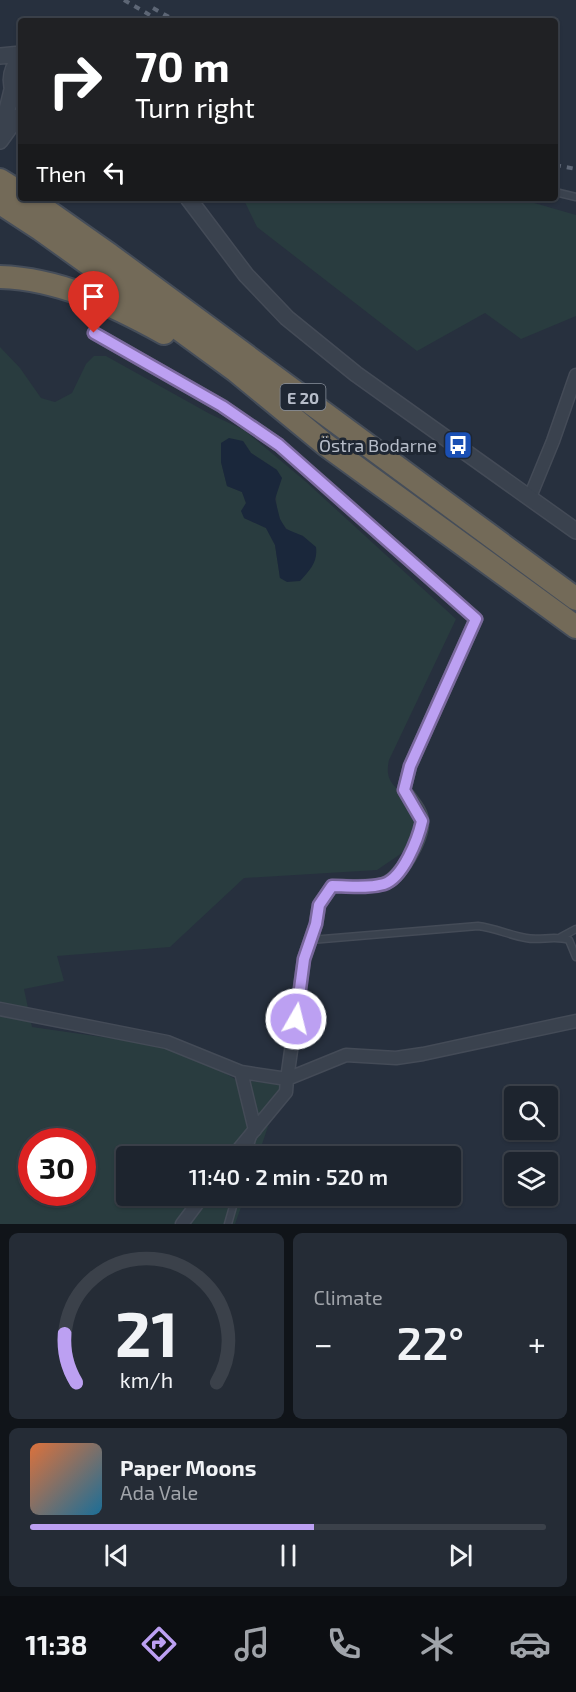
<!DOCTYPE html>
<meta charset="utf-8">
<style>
body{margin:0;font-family:"Exo 2",sans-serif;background:#252c36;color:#f1f3f6;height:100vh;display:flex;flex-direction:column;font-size:22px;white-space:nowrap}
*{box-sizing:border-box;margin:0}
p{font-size:20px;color:#a0a4aa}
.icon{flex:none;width:33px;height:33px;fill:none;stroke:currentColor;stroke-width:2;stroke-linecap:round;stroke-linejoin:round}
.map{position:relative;height:1224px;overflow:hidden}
.sheet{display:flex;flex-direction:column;gap:9px;padding:9px;background:#101419;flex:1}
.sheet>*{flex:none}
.hud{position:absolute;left:18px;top:18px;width:540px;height:183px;border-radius:6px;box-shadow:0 2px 4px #0004,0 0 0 2px #3b414a;background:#202124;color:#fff;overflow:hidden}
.tools{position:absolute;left:504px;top:1086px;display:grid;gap:12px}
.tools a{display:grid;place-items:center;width:54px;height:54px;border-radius:6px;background:#1d242e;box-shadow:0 2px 4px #0004,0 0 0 2px #3b414a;font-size:30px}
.speed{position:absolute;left:18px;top:1128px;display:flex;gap:12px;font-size:30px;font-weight:700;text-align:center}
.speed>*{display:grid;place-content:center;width:78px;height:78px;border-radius:50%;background:#1d242e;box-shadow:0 2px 4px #0004,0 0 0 2px #3b414a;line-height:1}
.speed .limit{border:9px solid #d22;background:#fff;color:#111}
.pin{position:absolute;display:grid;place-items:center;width:51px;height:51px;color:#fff;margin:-62px -26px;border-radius:50% 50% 50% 0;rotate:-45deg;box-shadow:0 0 6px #0007}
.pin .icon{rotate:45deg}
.me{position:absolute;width:66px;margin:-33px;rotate:8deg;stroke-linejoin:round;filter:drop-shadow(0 0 4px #0008)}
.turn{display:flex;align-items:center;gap:21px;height:126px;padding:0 18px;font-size:27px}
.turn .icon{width:78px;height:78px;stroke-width:2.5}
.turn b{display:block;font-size:42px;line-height:51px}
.then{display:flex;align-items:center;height:57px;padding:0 18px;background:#0003;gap:12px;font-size:22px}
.big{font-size:45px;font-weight:600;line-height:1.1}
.sheet .tile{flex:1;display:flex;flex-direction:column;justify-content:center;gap:9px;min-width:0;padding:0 21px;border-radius:9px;background:#252c36}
.sheet .dial{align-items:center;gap:0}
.dial svg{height:156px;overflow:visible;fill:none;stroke:#3b414a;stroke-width:7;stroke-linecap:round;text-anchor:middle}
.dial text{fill:#f1f3f6;stroke:none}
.song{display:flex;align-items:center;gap:18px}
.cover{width:72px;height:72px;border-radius:9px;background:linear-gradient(135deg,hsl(20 70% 55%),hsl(200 70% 35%))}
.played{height:6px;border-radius:3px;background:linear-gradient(90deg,#bca0f2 55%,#3b414a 55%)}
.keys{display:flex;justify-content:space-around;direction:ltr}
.heat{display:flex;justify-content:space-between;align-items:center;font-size:33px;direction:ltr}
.sheet .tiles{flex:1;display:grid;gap:9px;grid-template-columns:1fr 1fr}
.tile:last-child{grid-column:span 2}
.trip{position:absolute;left:116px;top:1146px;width:345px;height:60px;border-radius:6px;background:#1d242e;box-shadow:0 2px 4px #0004,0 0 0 2px #3b414a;font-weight:600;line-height:60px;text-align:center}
.dock{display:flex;height:96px;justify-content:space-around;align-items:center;background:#0c0e12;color:#a0a4aa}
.dock .icon{width:42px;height:42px}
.dock .selected{color:#bca0f2}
.dock b{font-size:27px;color:#f1f3f6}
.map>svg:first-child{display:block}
.green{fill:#293c3f;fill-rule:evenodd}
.water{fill:#1a273b}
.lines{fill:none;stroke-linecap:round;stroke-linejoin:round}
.service-casing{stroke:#444b57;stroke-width:9}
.minor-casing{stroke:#444b57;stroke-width:15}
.tertiary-casing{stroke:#444b57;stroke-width:18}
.motorway-casing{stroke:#454d59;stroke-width:26}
.service{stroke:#3a424e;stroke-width:6}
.minor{stroke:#3a424e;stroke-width:12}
.tertiary{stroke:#3a424e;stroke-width:15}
.motorway{stroke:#736a58;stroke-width:22}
.rail{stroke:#5d6675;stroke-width:4;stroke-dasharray:6 6;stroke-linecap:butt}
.route-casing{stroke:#7a689d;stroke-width:15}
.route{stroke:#bca0f2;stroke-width:10}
.labels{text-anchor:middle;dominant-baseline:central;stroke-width:6;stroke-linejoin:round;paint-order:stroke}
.shield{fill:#1f2733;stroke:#89909c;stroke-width:1.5}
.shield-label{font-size:16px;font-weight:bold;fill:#b7bdc9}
.poi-label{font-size:18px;fill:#b7bdc9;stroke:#1f2733;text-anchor:end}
</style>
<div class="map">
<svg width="576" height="1224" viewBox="0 0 576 1224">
<rect width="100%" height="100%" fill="#27303e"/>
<path class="green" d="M243,198h274l59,17v101l-55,23 -36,-26 -68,38 -160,-124z
M0,347l20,21 21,30 14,4 17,-9 14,-29 8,-8h12l104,58 34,16 61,51 151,138 -67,141c-3,13 -1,22 11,31l1,6 11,17 4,13 -3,11 -11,15 -25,17 -133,8 -74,69 -113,9 7,25 -40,8 8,38 133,19 38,14 32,19 47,6 -24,71h-132v40h119l-10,28h-235zM243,441l8,12 26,17c0,18 -5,43 8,57 4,5 12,7 18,9l-23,42 -5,-33 -9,-17 -22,-10 2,-15 -4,-11 -15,-6 -6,-24v-19zM32,1142h50v50h-50z"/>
<path class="water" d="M229,438l14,3 8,12 26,17 5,8 -7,21 5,20 6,10 17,7 13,11c2,15 -6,23 -16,34l-13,1 -7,-4 -5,-33 -9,-17 -22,-10 -3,-7 5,-8 -4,-11 -15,-6 -6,-24v-19z"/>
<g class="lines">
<g class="service-casing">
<path id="service" d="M555,192l21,5
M561,937l15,-8
M311,940l167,-14c17,2 31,9 48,12 14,3 29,-3 43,2l7,17
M247,1156l6,-20
M228,1224l8,-28"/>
</g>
<g class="minor-casing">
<path id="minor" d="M94,333l128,73 57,39 197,174 -66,147 -6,24c6,9 18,21 18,32 0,17 -22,58 -39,62 -16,4 -34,2 -51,2l-13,19 -3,19 -12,35 -17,120 59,-24 50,3 27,-4 153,-33
M530,497l23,-56 23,-66
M0,1009l167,33 74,30 46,7 -1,13 -53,64
M241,1072l14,58
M182,1224l21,-28"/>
</g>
<g class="tertiary-casing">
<path id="tertiary" d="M0,56l21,-2
M21,58c-13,13 -13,31 0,44
M0,126l6,-12 6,-24
M0,141l15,-21 6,-5
M188,198l58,77 41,43 69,56 220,157"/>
</g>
<g class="motorway-casing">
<path id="motorway" d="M0,180l21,13
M29,198l81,57 466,344
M0,203l40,26 110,79 86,63 90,74 250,182
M0,277c60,2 113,28 164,56"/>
</g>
<use href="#service" class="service"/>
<use href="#minor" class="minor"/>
<use href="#tertiary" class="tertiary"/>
<use href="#motorway" class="motorway"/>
<path class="rail" d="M124,0l36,21
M153,8l23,13
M555,165l21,4"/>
</g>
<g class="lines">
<g class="route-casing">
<path id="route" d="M94,333l128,73 57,39 197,174 -66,147 -6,24 18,31c-4,18 -19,57 -38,63 -17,5 -35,2 -52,2l-13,19 -3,19 -12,35 -8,60"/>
</g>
<use href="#route" class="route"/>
</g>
<defs>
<g id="bus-square" transform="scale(1.5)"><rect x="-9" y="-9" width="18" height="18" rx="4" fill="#1a4fb4" stroke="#1f2733"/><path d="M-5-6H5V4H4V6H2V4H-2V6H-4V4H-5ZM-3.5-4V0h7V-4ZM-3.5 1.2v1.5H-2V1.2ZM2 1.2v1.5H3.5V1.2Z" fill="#fff"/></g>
</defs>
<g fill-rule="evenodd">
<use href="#bus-square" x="458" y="445"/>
</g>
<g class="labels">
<rect class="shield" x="280.5" y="384" width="45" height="26" rx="4.5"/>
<g class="shield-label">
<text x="303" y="397">E 20</text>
</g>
<g class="poi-label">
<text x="437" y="445">Östra Bodarne</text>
</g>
</g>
</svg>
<div class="tools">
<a><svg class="icon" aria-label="search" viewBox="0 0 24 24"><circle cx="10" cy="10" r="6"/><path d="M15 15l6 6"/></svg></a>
<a><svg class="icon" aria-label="layers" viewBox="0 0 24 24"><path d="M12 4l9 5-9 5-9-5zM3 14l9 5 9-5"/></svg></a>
</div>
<div class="speed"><div class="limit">30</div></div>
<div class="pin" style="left:94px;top:333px;background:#d93025"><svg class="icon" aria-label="arrive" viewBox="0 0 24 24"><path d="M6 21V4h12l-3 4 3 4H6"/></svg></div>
<svg class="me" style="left:296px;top:1019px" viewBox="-20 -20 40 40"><circle r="17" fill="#bca0f2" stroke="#fff" stroke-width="3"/><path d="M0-11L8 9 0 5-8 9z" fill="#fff"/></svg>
<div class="trip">11:40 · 2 min · 520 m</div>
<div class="hud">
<div class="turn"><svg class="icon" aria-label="right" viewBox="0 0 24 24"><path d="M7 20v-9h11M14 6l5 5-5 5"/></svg><div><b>70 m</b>Turn right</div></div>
<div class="then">Then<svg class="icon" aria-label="left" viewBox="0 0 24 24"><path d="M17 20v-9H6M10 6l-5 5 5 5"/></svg></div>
</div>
</div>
<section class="sheet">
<div class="tiles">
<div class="tile dial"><svg viewBox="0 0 100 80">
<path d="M14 69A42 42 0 1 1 86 69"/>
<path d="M14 69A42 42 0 0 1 8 44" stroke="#bca0f2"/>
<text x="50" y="56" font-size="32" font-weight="700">21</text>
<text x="50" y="72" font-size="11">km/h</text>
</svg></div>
<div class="tile"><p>Climate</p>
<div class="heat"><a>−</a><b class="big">22°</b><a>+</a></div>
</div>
<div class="tile">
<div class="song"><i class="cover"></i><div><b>Paper Moons</b><p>Ada Vale</p></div></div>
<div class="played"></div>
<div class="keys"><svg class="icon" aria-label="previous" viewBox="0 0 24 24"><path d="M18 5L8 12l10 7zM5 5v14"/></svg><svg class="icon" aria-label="pause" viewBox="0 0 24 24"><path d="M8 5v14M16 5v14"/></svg><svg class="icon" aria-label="next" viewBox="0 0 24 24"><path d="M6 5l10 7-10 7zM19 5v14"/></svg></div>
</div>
</div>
</section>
<nav class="dock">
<b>11:38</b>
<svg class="icon selected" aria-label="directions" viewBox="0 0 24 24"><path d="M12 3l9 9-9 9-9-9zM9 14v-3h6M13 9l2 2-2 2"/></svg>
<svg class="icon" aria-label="music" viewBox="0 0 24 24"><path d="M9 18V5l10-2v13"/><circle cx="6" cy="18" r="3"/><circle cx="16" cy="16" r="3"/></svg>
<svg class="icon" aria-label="phone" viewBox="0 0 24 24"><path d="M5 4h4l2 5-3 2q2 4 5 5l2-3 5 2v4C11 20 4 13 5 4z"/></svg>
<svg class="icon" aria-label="climate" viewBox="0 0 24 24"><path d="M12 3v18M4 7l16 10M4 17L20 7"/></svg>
<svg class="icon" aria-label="car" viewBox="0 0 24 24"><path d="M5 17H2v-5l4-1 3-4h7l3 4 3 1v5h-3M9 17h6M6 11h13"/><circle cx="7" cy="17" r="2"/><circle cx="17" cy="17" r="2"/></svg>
</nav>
